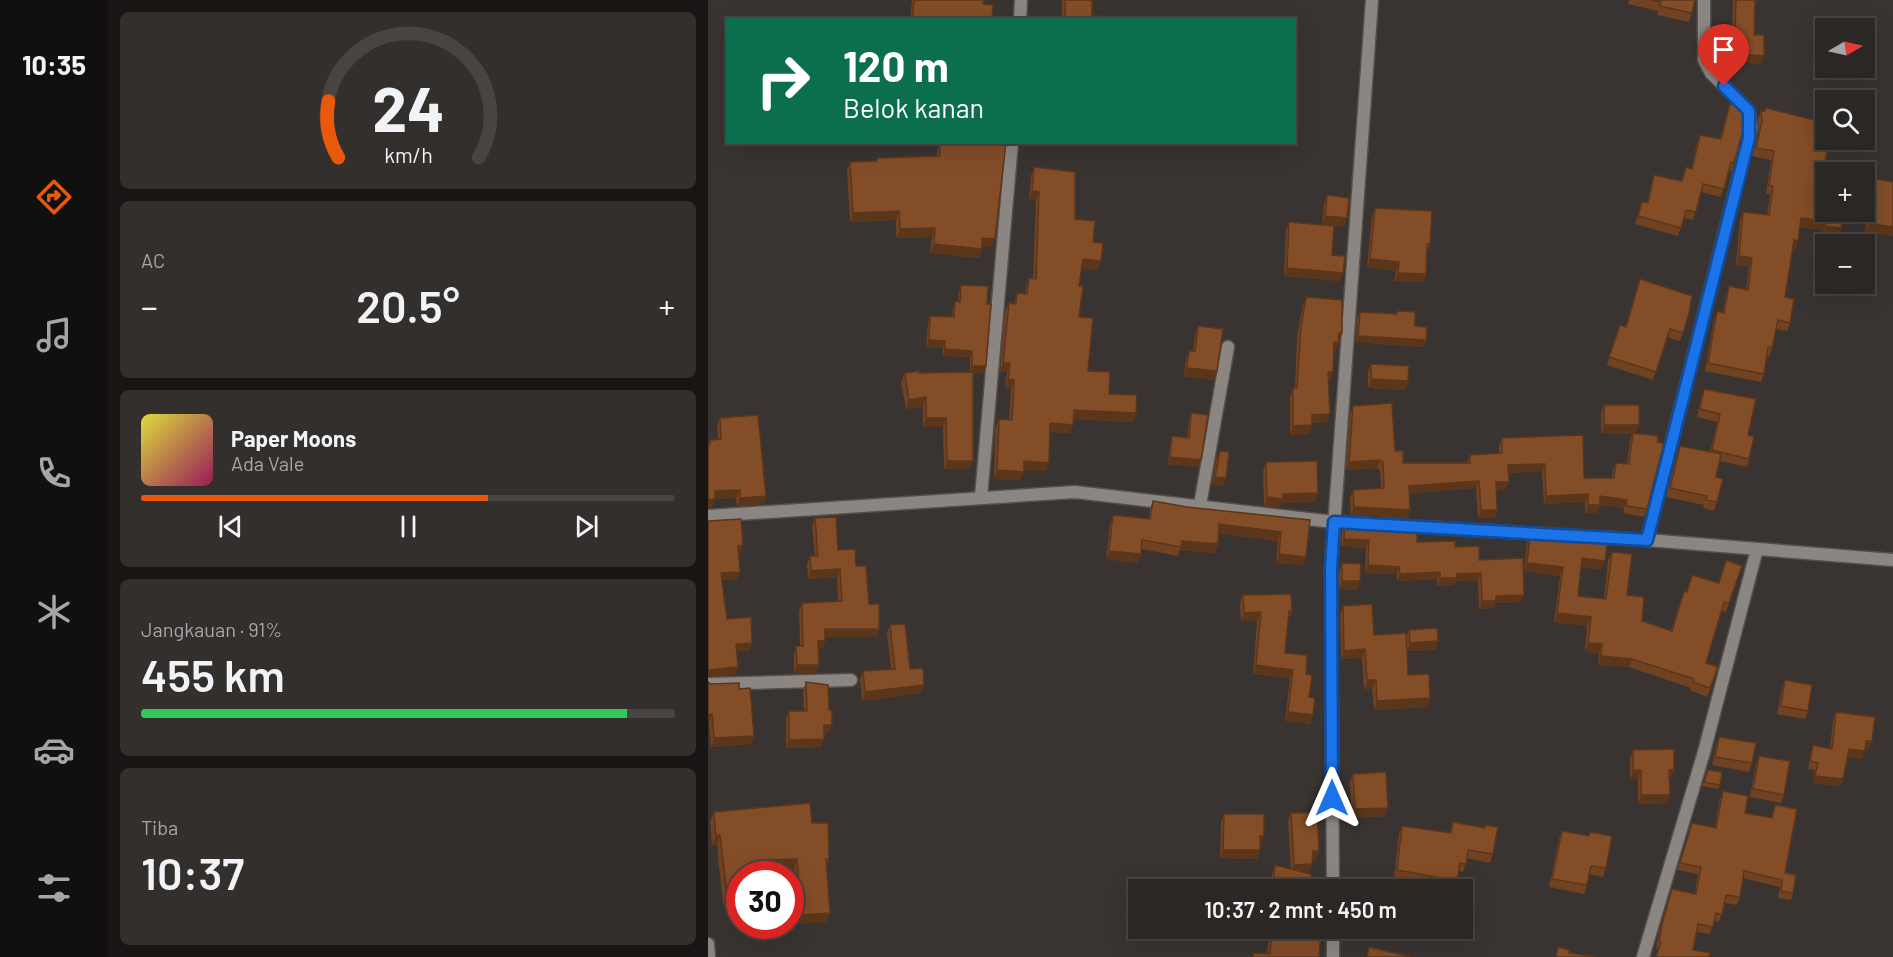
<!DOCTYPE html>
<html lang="id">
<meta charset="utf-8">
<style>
body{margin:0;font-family:Barlow,sans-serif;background:#332f2d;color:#f1f3f6;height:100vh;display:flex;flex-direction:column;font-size:22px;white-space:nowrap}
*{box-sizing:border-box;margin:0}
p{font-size:20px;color:#a6a5a7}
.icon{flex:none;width:33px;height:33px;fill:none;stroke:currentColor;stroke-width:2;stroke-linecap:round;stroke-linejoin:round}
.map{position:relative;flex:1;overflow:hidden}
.details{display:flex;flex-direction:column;gap:12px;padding:12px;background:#181514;width:600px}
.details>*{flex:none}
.hud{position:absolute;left:18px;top:18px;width:570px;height:126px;border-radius:0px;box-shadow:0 6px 24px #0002,0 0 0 2px #474442;background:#0b6e4f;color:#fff;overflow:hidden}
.needle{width:39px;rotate:81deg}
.tools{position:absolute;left:1107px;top:18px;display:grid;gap:12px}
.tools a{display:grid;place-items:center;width:60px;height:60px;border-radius:0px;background:#2b2725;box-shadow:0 6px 24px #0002,0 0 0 2px #474442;font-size:30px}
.speed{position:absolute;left:18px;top:861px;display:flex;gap:12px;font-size:30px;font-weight:700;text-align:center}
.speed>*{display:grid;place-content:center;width:78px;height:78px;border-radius:50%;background:#2b2725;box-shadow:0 6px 24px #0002,0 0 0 2px #474442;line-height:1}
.speed .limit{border:9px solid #d22;background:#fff;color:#111}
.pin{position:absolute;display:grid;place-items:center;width:51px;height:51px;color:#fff;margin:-62px -26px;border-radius:50% 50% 50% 0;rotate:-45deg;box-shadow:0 0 6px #0007}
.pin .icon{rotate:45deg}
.me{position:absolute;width:66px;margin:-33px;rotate:0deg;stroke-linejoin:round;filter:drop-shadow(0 0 4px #0008)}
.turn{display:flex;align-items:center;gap:21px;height:126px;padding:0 18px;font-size:27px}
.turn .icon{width:78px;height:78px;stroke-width:2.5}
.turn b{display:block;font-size:42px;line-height:51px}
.big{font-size:45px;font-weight:600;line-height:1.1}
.details .widget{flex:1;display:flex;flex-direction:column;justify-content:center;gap:9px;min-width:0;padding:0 21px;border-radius:9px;background:#332f2d}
.details .dial{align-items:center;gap:0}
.dial svg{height:156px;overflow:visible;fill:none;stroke:#474442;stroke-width:7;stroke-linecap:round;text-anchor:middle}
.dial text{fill:#f1f3f6;stroke:none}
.song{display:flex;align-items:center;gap:18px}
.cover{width:72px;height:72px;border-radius:9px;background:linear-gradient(135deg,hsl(60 70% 55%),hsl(330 70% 35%))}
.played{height:6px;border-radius:3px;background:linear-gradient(90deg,#ea580c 65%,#474442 65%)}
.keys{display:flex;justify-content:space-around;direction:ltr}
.heat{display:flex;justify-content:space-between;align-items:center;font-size:33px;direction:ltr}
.charge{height:9px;border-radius:4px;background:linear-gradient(90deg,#34c759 91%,#474442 0)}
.trip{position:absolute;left:420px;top:879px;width:345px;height:60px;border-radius:0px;background:#2b2725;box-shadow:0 6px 24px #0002,0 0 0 2px #474442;font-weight:600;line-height:60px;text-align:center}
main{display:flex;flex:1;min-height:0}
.menu{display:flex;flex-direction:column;width:108px;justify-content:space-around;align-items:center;background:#11100f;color:#a6a5a7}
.menu .icon{width:42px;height:42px}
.menu .selected{color:#ea580c}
.menu b{font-size:27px;color:#f1f3f6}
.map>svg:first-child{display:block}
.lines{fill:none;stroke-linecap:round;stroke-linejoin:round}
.minor-casing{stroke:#54504e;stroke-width:15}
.minor{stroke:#8c8682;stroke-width:12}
.wall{fill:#714222}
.shaded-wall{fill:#5c361b}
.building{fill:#834d27;stroke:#5c361b;stroke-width:1.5}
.route-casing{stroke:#114b97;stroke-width:15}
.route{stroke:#1a73e8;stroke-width:10}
</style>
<main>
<nav class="menu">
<b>10:35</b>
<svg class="icon selected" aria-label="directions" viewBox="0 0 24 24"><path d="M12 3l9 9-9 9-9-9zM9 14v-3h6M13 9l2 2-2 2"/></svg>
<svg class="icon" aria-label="music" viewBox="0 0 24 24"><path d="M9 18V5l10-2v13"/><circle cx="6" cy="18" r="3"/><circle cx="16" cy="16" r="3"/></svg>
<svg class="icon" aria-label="phone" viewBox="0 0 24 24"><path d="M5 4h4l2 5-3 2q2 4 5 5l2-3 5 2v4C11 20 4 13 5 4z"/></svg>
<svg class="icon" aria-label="climate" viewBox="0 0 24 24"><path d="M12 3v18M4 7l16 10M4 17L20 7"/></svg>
<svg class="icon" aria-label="car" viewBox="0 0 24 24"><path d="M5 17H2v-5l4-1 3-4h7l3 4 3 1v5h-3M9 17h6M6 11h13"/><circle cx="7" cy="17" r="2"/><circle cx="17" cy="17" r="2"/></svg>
<svg class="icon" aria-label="filters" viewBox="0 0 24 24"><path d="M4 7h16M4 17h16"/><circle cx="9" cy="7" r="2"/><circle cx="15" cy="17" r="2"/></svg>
</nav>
<section class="details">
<div class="widget dial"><svg viewBox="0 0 100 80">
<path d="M14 69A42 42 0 1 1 86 69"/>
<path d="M14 69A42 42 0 0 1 9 40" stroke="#ea580c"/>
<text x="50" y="56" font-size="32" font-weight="700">24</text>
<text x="50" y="72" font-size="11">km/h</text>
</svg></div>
<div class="widget"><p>AC</p>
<div class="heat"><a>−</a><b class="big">20.5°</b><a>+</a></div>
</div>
<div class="widget">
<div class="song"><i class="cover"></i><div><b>Paper Moons</b><p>Ada Vale</p></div></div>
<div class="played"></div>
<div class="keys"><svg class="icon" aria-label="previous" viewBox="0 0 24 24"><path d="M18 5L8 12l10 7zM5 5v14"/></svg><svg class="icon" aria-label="pause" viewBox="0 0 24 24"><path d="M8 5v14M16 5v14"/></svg><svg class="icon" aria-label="next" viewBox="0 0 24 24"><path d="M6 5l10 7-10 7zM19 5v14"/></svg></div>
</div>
<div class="widget"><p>Jangkauan · 91%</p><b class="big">455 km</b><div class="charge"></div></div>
<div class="widget"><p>Tiba</p><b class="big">10:37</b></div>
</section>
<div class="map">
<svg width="1185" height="957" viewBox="0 0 1185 957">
<rect width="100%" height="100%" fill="#393431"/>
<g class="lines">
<g class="minor-casing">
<path id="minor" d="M312,20l1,-20
M273,497l31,-355
M492,505l28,-158
M0,516l367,-24 259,30 313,18 246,20
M939,540l104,-412 -2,-17 -38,-38 -7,-13v-60
M0,684l143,-4
M625,890l-2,-322 41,-568
M625,928v29
M0,944l1,13
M935,957l61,-205 53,-203"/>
</g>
<use href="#minor" class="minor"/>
</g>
<path class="wall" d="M204,0h72l-1,4 9,16h-82z
M354,0h30v15l34,5h-64z
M921,0h66l-6,22 -32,-7 1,-4 -30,-7z
M1025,0h22l-1,35 7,29 -47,-4v-18l3,-8h15z
M1118,102v38h3l-5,28 52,5v6l17,3v54l-28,-4 3,-22h-4v-38h-38v40h18l-3,16 -3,9 -16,-3 1,-4 -23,-3 -2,14 -3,8h-2l-8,48 9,2 -4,24 -3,8 -11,-2 -4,19 -3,9 -2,-1 -3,18 -3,8 -56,-11 9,-51 3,-9 6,2 3,-18 3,-9 17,4 3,-24 -13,-1 4,-45 3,-8 24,3 3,-21h-4l5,-34 -19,-4 7,-26 -1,-11 3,-8h3l2,-3 57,15 1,-16z
M1022,104l4,59 -2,8h-4l-7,26 -20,-5 -8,28 -9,-2 -6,18 -43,-12 7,-22 5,1 7,-28 27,6 5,-14 5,2 6,-26 3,-8 20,4 7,-27z
M237,142h61l-15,105 -9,-1 -3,12 -49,-5 2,-16 -36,1v-18l-46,2 -3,-51 3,-9 26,-1 1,-3 59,-2 4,-12h6z
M326,167l41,52 18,23 5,28 -16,-2 -3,18v31l9,54 45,51 -60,-3v6l-4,8 -19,-1 -4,39 -22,-1 -4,10 -26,-1 1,-51 4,-9 10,1 2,-31 -6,-1 2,-16h-7l5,-60 4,-9 5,1 3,-11 8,1 1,-7 3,-9 4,1 3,-79h-7l2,-24z
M619,195l17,32 -22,-3 2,-20z
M667,208l55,36 -3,8 -1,22 -3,8 -29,-1 2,-10 -29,-4 5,-51z
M581,222l43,33 11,18 -3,8 -56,-5 2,-46z
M932,279l43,54 -3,8 -13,-4 -14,43 -46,-15 13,-40 6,1z
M253,285l23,87 -11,1 -3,96h-26l-1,-42h-20v-21l-17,3 -5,-27 4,-9 65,-1v-15l-27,-1v-8l-17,-1 2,-24 2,-7 22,1 1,-9 2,-7 3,1 1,-10z
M598,297l36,36 -7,18h-1l-1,21 -3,8h-1l-2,42 -15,1 -3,11 -19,1v-38l3,-9h2l2,-51 6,-32z
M689,311l18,15 11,14 -2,7 -68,-5 1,-23 3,-7 36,2z
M490,326l16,54 -30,-4 2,-17 3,-8h4l2,-16z
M663,364l37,17 -3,9 -37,-2v-16z
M996,389l44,46 1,24 -2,8 -28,-6 -3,16 1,25 -3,9 -11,-3 1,-3 -38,-8 11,-43 3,-8 30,6 7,-30 -20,-5 4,-20z
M896,405l32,29 11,75 -3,8 -21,-4 1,-5 -24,-3 -3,8h-12v-11l-41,2 -2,-33 -34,2 -2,16 -10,1 1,20 -2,7 -17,1 -2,-30 -66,5v17l-2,8 -57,-3 -1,-17 3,-8 28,-2 -1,-18 -3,-2 -31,2 4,-57 3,-7 42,45 8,12h64l3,-8 29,-2v-7l3,-8 82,40h28l1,-8 3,-7 11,1 3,-23 2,-7 -31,-1v-20z
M483,413l7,54 -30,-3 2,-20 2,-8 15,2 2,-17z
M12,418l46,78 -3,8 -26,2 -1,-8 -21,1 -3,8 -4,-63 2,-4 8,-1 -1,-13z
M512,451l3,35 -11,-1 4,-25z
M558,462l49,40 -34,1 -1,4 -16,-1 -1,-35z
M445,501l34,6 123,13 -7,45 -27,-2 2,-22 -59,-8 -4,20 -35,-3 -2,6 -37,-7v5l-4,9 -31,-4 4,-35 3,-9 36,4 1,-10z
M107,518l23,32 18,16 13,38 8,33h-52l-2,12h-5l1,16 -3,8h-22v-19l2,-8h4l-1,-35 3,-8 36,-1 -1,-25 -29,2 -1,-15 3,-8h5l-3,-30z
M637,523l72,19 38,5 24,13 42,42 -26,1 -1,5 -15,1 -1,-28h-23l-1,4 -17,1v-7l-40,2v-7l-32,-1 1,-25 -25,-2 1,-15z
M822,535l54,6 2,-5 16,33 -21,-2 -3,29 26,3 4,-39 4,-8 15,43 15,26 29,9 13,-39 2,1 6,-17 37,28 -3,9 -5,-2 -15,53 12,4 -11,30 -17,-7 1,-2 -62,-21 -31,-2 1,-12 -14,-1 2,-26 -33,-4 6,-46 -36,-5 3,-28z
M634,563l15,27 -18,-1v-17z
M535,595l49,16 -4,9 -3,33 21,21 7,41 -3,9 -25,-3 5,-43 -37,-4 4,-53h-16l-1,-18z
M635,606l31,29 32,2 3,-7 29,11 -3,9 -28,1 1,24 22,23 -3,9 -53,3 -2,-22 -8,1 -2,-31 -21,1 -1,-45z
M182,625l31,68 -59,8 -2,-22 3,-8 28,-2 -4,-36z
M1077,680l23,31 -3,8 -28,-5 5,-25z
M0,682l3,2 43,52 -3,8 -40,3 -2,-24h-1z
M98,682l23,50 -5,1 -3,14 -35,1v-29l3,-8h15l-1,-21z
M1128,712l36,29 -3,8 -4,-1 -3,11 -15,-2 -4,22 -2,7 -28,-3 2,-13 -7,-1 3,-16 2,-8 17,3 3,-28z
M1011,737l33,26 -3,9 -37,-7 4,-20z
M925,750l41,19 -3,9h-2l-2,25 -29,1v-25h-8v-21z
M1051,756l25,39 -3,8 -31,-6 6,-33z
M1000,770l12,15 -2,4 -16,-3z
M645,774l32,42 -33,2v-2l-1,4 -10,1v-13l1,-4h9l-1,-22z
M1015,791l22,22 26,5 4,-13 10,68 8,20 -2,7 -13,-2 2,-11 -37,-9 -3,19 -3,8 -12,-2 -6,19 -5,-1 -4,13 -14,-2 -38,17h-2l3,-17 13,-43 23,4 3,-19 -21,-4 15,-47 23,4 5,-28z
M6,812l98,11 17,36 -3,7v56l-29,2 -3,-56 -29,1 -42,36 -6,-60h-5l-2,-23z
M583,813l25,46h-3l-1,5 -3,8 -4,1 5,17h-40l2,-16 3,-9 16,4 -3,-48z
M516,814l37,30 -1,6 -3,9 -37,-1 1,-36z
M745,822l40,32 -3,9 -23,-5 -4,14 -4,-1 -2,10 -3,9 -60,-12 5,-44 3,-8 48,7z
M854,831l27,5 1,-4 16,36 -3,9 -14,-3 -2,11 -3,9 -35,-7 10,-48z
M563,928h37l11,29h-67l2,-4 13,1 2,-21z
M650,928h45l-3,11z"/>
<path class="shaded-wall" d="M1009,52l47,4 -3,8 -47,-4z
M324,191l7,1 -3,8h-7z
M191,211l-3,9 -46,2 3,-9z
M617,216l22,2 -3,9 -22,-3z
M1093,218l25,3 -3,9 -25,-4z
M1160,223l25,4v9l-28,-4z
M1117,226l16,2 -3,9 -16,-3z
M227,228l-3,9 -36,1 4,-9z
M274,238l13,1 -4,8 -12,-1z
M1086,240l4,1 -3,8h-4z
M226,244l48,5 -3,9 -49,-5z
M1031,256l13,2 -3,8 -13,-1z
M375,259l18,2 -3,9 -19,-2z
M662,259l29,3 -3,9 -29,-4z
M579,268l56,5 -3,8 -56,-5z
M690,273l28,1 -3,8 -29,-1z
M631,333h3l-3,9 -3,-1z
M650,336l68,4 -2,7 -68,-5z
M221,340l16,1 -2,7 -17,-1z
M626,342l4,1 -3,8h-4z
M237,349l27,2 -2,6 -27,-1z
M295,363h7l-3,9h-7z
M264,366h14l-2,6 -14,1z
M479,368l30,3 -3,9 -30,-4z
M620,372h5l-3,8h-5z
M300,379l6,1 -3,9 -6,-1z
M663,379l37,2 -3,9 -37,-2z
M218,397l-3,9 -17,3 3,-9z
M366,410l62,3 -3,9 -63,-3z
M622,414l-3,8 -19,1 4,-8z
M218,418h20l-3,9h-20z
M342,423l23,2 -4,8 -22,-1z
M604,425l-3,9 -19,1 3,-9z
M896,425h35l-3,9 -35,-1z
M462,457l31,3 -3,7 -30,-3z
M672,460l-3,8 -31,2 3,-8z
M239,461h26l-3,8h-26z
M316,461l25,2 -3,8 -25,-1z
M837,464l-3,7 -37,2 3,-8z
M289,470l27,2 -4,8 -26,-1z
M507,477l11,1 -3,8 -11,-1z
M771,481l-3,7 -69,6 2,-8z
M788,482h13l-3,7 -13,1z
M32,490l-4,8 -21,1 -3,8 -4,1v-8l7,-9z
M610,493l-3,9 -34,1 -1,4 -16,-1 3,-9 16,-3z
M880,494l-3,8 -41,2 2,-8z
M58,496l-3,8 -26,2 3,-8z
M892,496l27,4 -3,8 -27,-4z
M880,505h12l-3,8h-12z
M646,507l56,3 -2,8 -57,-3z
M773,510h16l-2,7 -17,1z
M511,524l62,8 -3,9 -62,-8z
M636,539l25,1 -3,8 -25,-2z
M474,541l36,3 -3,9 -35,-3z
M35,545l-3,8h-5l3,-7z
M401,551l32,3 -4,9 -31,-4z
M571,554l27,3 -3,8 -27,-2z
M874,558l23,3 -3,8 -23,-2z
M819,563l36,4 -3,9 -36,-5z
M660,565l31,2 -2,7 -32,-1z
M132,569l-3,8 -29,2 3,-8z
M32,572l-3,7 -19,2 3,-8z
M732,572l-3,7 -40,2 3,-7z
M773,573l-3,8h-23l-1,4 -17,1 3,-8 17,-4z
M634,581h18l-3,9 -18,-1z
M816,595l-3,7 -26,1 -1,5 -15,1 3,-8 14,-5z
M553,612l-4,9h-16l3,-8z
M849,613l34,4 -4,9 -33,-4z
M117,629h54l-2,8h-54z
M110,641h7l-2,8h-7z
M730,641l-3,9 -28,1 3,-8z
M44,643l-2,8h-16l2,-7z
M880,643l14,1 -3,9 -14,-1z
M657,649l-3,9 -21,1 3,-8z
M893,656l31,3 -3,8 -31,-2z
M89,665h22l-3,8h-22z
M548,665l37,5 -3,8 -37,-4z
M30,667l-3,8 -27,2v-7z
M659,680h9l-4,8 -8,1z
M216,685l-3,8 -59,8 3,-9z
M722,698l-3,9 -53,3 3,-9z
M580,712l25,3 -3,9 -25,-3z
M4,714l-3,9h-1v-8z
M116,725h8l-3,7 -8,1z
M46,736l-3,8 -40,3 3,-9z
M116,739l-3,8 -35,1 3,-8z
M1158,741h6l-3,8 -5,-1z
M1141,749l16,2 -3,8 -16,-2z
M966,769l-3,9h-5l3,-8z
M925,770h8l-3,9h-8z
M1107,776l28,3 -2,7 -28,-3z
M933,795h29l-3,8 -29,1z
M680,808l-3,8 -33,2 3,-9z
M644,816l-1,4 -10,1 1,-4z
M12,835l-3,10h-5l4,-9z
M552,836h4l-3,8h-4z
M515,850h37l-3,9 -37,-1z
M605,851h6l-3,8h-6z
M89,859l-3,9 -33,2 4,-10z
M604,864l-3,8 -18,1 3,-8z
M565,885l36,5h-38z
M32,894v10l-17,1 4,-10z
M122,913l-4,9 -29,2 4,-9z"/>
<path class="building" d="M206,0h70l-1,4 10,1 -1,15h-80z
M357,0h27v15l34,5h-61z
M943,0h44l-3,13 -32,-7 1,-4z
M1028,0h19l-1,35h10v21l-47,-4v-18h18z
M1119,98l33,2h-33z
M1022,104l14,3 2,12 -12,44 -3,-1 -7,27 -21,-5 -7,28 -10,-2 -5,18 -43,-12 4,-14 6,1 6,-28 28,6 4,-14 6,2 8,-34 21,4z
M1058,108l60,15v17h3l-5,28 52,5v6l17,3v45l-25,-4 3,-21 -7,-1v-29h-38v40h18l-3,16 -16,-2 1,-5 -25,-3 -3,23 -4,-1 -9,57 9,2 -4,24 -12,-3 -6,28 -4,-1 -4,27 -56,-11 9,-52 7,2 5,-27 19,4 4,-32 -13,-2 4,-44 26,3 4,-29 -4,-1 5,-34 -18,-3 6,-27 -1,-10h4z
M241,142h57l-11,97 -13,-1v11l-48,-5 1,-16 -35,1 -1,-18 -46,2 -3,-51 27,-1v-3l63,-2v-12h9z
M326,167l41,5v47l20,2 -2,21 10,1 -2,18 -18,-2 -4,27h4l-4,31 14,1 -5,53 22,1 -1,22 28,1 -1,18 -62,-3 -1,15 -23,-2 -1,40 -25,-2v11l-27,-2 2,-51 13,1 2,-40 -6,-1 2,-16h-7l6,-60 7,1 1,-11 10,1 2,-16 7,1 3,-87 -7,-1z
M619,195l22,3 -2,20 -22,-2z
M667,208l57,3 -2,33h-3l-1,30 -28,-1 1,-11 -29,-3z
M581,222l45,4 -2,29 13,1 -2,17 -56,-5z
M932,279l52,17 -3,17 -6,20 -13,-4 -14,43 -47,-15 11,-32 6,2z
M253,285l27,1 -1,18h4l-5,62h-14v-15l-27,-2v-8l-16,-1 1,-24 24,1 1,-16 5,1z
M598,297l36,3v33h-3l-1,10 -4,-1 -1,30h-5l2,42 -18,1v10l-19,1v-38h4l4,-60z
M689,311l18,1v14l12,1 -1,13 -68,-4 2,-24 37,2z
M490,326l25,3 -6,42 -30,-3 2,-17h6z
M663,364l38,2 -1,15 -37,-2z
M211,371v2l54,-1v89h-26l-1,-43h-20v-21l-17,3 -4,-27z
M996,389l52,10 -8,36 6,2 -5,22 -37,-9 8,-36 -20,-5z
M684,403l3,48h8v12h67v-8l32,-2v-15l81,-3 1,43h30l2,-15 13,1 4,-31 25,3v6l6,1 -17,66 -21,-3 1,-6 -27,-4v9h-12v-11l-42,2 -1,-32 -37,1 1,17h-13l1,28h-16l-2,-29 -70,5 1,24 -56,-3 -1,-17 31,-2 -1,-26 -3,-2 -31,2 4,-56z
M896,405h35v20h-35z
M483,413l17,2 -7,45 -31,-3 2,-21 17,2z
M50,415l8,81 -26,2v-8l-25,1v8l-7,1v-56h2v-4l11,-1 -1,-21z
M972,446l41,8 -5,23 7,2 -6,23 -11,-2 1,-4 -37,-8z
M512,451l9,1 -3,26 -11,-1z
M609,461l1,32 -35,1v5l-16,-2 -1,-35z
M445,501l34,6 123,13 -4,37 -27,-3 2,-22 -62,-8 -1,20 -36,-3 -1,6 -39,-7 -1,14 -32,-3 4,-36 37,4z
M128,517l2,33 17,-1 1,17h10l3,38h10v25h-54v12h-7l1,24h-22l-1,-19h7l-1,-43 40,-2 -2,-32 -29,2 -1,-15h8l-3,-38z
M33,519l2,26 -5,1 2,26 -19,1 6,46 24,-2 1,26 -16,1 2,23 -30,3v-149z
M637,523l66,4 6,2v13l38,-1v6l24,-1v14l44,-2 1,37 -28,1v5h-14l-1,-28 -24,1v4h-17v-6l-40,2 -1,-7 -31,-2 1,-25 -25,-1z
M822,535l56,6v-5l22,1 -3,24 -23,-3 -4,38 28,3 6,-47 20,2 -5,41 17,2 -2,24 30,10 12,-40 3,1 5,-17 27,8 7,-23 16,6 -13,37 -5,-1 -18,61 12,4 -8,21 -17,-6 1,-3 -62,-20 -31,-3 1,-12 -14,-1 3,-26 -34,-4 6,-46 -36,-4z
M634,563l19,1 -1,17h-18z
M583,594l1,17h-3l-4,42 22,2 -1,19 6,1 -3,22 6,1 -2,17 -25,-3 5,-42 -37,-5 5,-53 -17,1 -1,-18z
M664,604l2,31 32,-2 2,42 21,-1 1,24 -53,3 -1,-21h-9l-2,-31 -21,2 -1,-45z
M197,624l5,45 13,-1 1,17 -59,7 -2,-21 32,-2 -5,-44z
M729,628l1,13 -28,2 -1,-13z
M1077,680l27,5 -4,26 -27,-5z
M0,682l3,2 28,-1v6l11,-1 4,48 -40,2 -2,-24 -4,1z
M98,682l22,3 1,25h3v15h-8v14l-35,1v-29h18z
M1128,712l39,5 -3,24h-6l-1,10 -16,-2 -6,30 -28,-3 3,-13 -8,-2 3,-16 19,4z
M1011,737l37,6 -4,20 -37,-6z
M966,749v20l-5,1 1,25h-29v-25h-8v-20z
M1051,756l31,5 -6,34 -31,-6z
M1000,770l14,2 -2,13 -16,-3z
M678,772l2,36 -33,1 -2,-35z
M1015,791l25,5 -3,17 27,5 3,-13 22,4 -12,64 11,2 -3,18 -12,-2 1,-11 -38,-9 -4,26 -14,-2 -4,20 -6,-2 -3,14 -15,-3 -5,26 17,3 -1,4h-53l5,-15 -2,-1 3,-17 10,-35 24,5 5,-27 -21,-4 12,-40 24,5z
M102,803l2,20h16l1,36h-3l4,54 -29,2 -4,-56 -32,1 1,14h-26v20l-13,1 -7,-60 -4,1 -2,-24z
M634,804h10v12l-10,1z
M583,813h26l2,38h-6l-1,13 -18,1z
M516,814h40v22h-4v14h-37z
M745,822l32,6v-3l13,2 -5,27 -25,-4 -2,14 -6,-1 -3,18 -60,-11 5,-44 49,7z
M854,831l27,5 1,-4 22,4 -6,32 -15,-2 -4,19 -35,-6z
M567,865l36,9 -1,16 -37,-5z
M564,928h36l13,2 -2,27h-66l1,-4 16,1z
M680,928h15l-1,4z
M661,947l42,10h-44z
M850,947l12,3 -1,3 28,4h-41z"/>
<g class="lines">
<g class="route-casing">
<path id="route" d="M624,798l-1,-230 3,-46 313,18 102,-402v-27l-25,-25"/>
</g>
<use href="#route" class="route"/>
</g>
</svg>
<div class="tools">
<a><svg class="needle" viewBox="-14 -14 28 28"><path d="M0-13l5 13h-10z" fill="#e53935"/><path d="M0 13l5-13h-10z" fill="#a6a5a7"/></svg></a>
<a><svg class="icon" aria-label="search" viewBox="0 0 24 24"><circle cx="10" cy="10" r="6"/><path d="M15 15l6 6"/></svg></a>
<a>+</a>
<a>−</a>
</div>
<div class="speed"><div class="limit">30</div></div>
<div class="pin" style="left:1016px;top:86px;background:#d93025"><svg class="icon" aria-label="arrive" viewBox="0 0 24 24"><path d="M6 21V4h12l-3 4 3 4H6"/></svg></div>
<svg class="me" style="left:624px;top:798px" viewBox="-20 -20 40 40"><path d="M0-17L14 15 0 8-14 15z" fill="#1a73e8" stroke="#fff" stroke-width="4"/></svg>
<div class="trip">10:37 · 2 mnt · 450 m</div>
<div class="hud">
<div class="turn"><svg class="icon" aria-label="right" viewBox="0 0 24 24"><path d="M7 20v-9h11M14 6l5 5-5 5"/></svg><div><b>120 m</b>Belok kanan</div></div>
</div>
</div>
</main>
